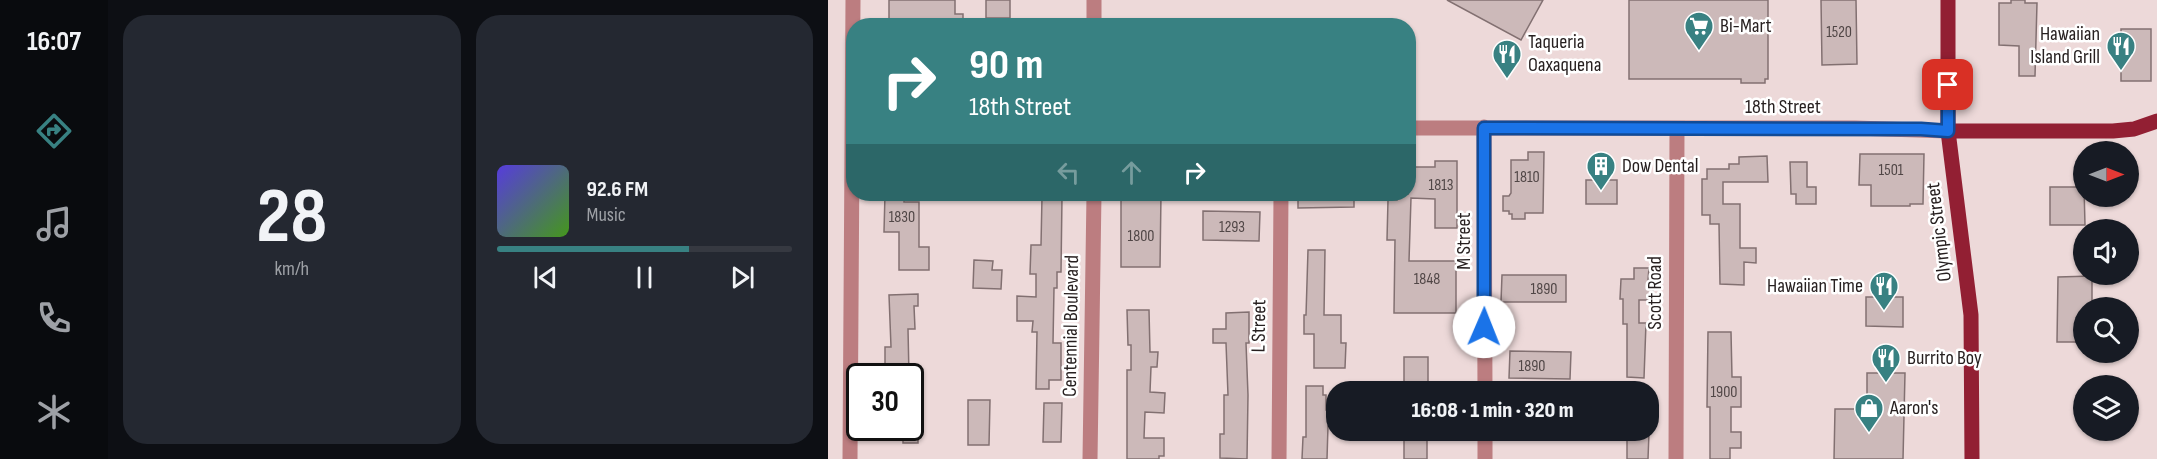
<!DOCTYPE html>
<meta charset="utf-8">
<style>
body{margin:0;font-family:"Sofia Sans Condensed",sans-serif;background:#242831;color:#f1f3f6;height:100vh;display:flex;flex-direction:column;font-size:22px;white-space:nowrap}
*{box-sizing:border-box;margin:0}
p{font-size:20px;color:#9ea1a6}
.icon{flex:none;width:33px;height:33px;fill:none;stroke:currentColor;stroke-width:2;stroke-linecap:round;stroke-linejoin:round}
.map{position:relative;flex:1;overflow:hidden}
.sheet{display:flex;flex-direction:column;gap:15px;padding:15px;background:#0d0f14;width:720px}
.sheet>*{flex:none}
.guide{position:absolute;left:18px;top:18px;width:570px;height:183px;border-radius:24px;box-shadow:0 2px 4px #0004;background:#388182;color:#fff;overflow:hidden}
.needle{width:39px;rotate:90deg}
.tools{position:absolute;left:1245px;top:141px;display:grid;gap:12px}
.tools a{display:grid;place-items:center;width:66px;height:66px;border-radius:50%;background:#171b24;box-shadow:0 2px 4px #0004;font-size:30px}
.speed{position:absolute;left:18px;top:363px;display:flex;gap:12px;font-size:30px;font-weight:700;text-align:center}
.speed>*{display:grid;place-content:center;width:78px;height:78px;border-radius:50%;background:#171b24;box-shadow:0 2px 4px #0004;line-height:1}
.speed .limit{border:3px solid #111;border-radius:9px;background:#fff;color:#111}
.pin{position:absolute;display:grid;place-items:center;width:51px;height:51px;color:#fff;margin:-26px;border-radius:12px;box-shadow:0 3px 9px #0006}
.me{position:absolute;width:66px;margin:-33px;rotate:1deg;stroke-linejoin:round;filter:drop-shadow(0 0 4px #0008)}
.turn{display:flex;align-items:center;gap:21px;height:126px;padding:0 24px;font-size:27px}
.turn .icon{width:78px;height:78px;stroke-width:2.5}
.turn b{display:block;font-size:42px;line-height:51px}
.lanes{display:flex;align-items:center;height:57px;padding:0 24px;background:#0003;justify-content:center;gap:30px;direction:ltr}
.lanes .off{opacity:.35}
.sheet .tile{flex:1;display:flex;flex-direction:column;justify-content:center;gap:9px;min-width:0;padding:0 21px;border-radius:24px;background:#242831}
.sheet .dial{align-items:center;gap:0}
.dial b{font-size:78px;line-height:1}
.song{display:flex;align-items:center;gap:18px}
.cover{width:72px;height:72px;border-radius:9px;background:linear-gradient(135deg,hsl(250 70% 55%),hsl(100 70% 35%))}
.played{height:6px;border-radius:3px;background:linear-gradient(90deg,#388182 65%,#363941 65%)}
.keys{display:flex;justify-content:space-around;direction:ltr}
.sheet .tiles{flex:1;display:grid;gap:15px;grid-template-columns:repeat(2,1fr)}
.trip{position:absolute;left:498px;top:381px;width:333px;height:60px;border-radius:24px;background:#171b24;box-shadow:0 2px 4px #0004;font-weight:800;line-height:60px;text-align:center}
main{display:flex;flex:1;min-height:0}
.menu{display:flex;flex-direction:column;width:108px;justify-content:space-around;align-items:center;background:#090b0e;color:#9ea1a6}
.menu .icon{width:42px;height:42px}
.menu .selected{color:#388182}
.menu b{font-size:27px;color:#f1f3f6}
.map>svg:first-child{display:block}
.building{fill:#ccb9b9;stroke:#827071;stroke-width:1.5}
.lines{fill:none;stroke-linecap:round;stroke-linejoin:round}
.minor{stroke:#bc7d80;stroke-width:15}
.major{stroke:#921f33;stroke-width:15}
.route-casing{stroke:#114b97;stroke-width:15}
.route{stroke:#1a73e8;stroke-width:10}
.labels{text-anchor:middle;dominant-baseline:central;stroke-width:5;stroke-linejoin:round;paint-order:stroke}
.number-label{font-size:16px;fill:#504646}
.poi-label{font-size:20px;fill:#272020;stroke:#fff;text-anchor:start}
.street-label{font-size:20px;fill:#272020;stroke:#fff}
</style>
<main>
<nav class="menu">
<b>16:07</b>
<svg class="icon selected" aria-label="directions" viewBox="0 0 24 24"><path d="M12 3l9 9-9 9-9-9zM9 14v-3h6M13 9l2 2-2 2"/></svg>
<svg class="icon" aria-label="music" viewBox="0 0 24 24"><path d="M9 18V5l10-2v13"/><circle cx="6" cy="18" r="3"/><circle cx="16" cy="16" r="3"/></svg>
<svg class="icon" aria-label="phone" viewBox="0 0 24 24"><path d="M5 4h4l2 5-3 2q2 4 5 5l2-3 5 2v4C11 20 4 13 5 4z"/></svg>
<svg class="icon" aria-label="climate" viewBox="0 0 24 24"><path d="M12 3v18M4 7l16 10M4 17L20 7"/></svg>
</nav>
<section class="sheet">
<div class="tiles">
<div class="tile dial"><b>28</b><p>km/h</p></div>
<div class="tile">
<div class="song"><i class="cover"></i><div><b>92.6 FM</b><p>Music</p></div></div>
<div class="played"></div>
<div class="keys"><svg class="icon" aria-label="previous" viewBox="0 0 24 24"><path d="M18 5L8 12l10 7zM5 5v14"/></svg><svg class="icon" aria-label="pause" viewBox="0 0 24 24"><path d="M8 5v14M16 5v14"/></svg><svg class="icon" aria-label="next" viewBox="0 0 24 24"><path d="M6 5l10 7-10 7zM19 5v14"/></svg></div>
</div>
</div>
</section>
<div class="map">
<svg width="1329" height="459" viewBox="0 0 1329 459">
<rect width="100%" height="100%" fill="#edd9d9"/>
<path class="building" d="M61,0h66v14h8v12h-74z
M158,0h24v18h-24z
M619,0h96l-22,40z
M801,0h139v79h-3v4h-24v-4h-112z
M993,0h35l1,64 -35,1z
M1183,0h14v3h12l-2,73h-16v-30l-20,-1v-42h12z
M1293,29h30v52h-30z
M700,152h16l-1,61h-18v6h-13v-5h-3v-3h-6v-15h6l2,-3v-33h17z
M1032,154h64l-1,50h-13v2h-39v-21h-12z
M939,156l1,26h-45v22h17v44h16v15l-12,-1v23l-24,-1 -1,-60h-9v-9h-8v-36h5v-10h22v-5h10v-7z
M607,161h22v67h-22v-29l-24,-1 -2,63h47v52h-62l1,-73h-8l1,-40h9v-6h11v-27h27z
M962,162h17v25h9v17h-20v-10h-5z
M758,180h31v24h-31z
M1222,187h34l1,38h-35z
M57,194h19v8h15v45h10v23h-30v-38h-15z
M293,194h40l-1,73h-39z
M470,194h56v13l-56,1z
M214,197h20l-1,75h-4v16h-3l-1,55h8v37h-12v9h-13l1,-57h-5l1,-11h-16v-25l19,1v-23h-6l1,-29h10z
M375,211l57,1 -1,29 -56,-1z
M480,250h17l-1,65h17v28h5l-1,25h-31v-34h-10v-19h2z
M146,260l19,1 -1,9h10l-1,19 -28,-1z
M806,268h15l-1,12h5v20h-14v23h7l-2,55 -17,-1v-53h-4v-25h-3l1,-20h13z
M674,275h64v27h-65z
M1264,276v32h-8v34h-27l1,-65z
M90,294v12h-4l1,23h-7l1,47h-16l-1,-11h-7v-18h6l-2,-52z
M1038,297h37v30l-37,-1z
M299,310h22l1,42h8l-1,15h-6l-1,25 15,1 -1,20 -19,-1 -1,26h20v18h-5v3h-32v-89h4v-25h-3z
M421,312v31h-3l2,52 -1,64 -27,-1v-24h4v-39h4l-2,-52h-13v-14h13v-16z
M880,332h23l1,45h9v30h-10v25h10v16h-11v11h-20v-52h-3z
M682,351l61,1 -1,27 -61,-1z
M576,357h24v35h-24z
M1039,373h38l-2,86h-69l1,-50h32z
M478,386h17v9h3v15h5v16h-3l-1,33h-25l1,-22h3z
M140,400h22l-1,45h-21z
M216,403h18l-1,39h-18z
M75,428h15v15h-15z
M576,430h23v29h-23z
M799,432h22l-1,27h-21z"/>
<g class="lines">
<path class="minor" d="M266,0v26
M656,127l1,265
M580,128h447l93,3
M657,430v29
M22,459l3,-459
M262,459l4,-265
M451,459l2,-265
M848,459l1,-331"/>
<path class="major" d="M1120,0v131l23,184 1,144
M1120,131h165l21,-2 23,-8"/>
</g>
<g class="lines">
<g class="route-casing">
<path id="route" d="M656,327v-199l437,1 27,2v-46"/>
</g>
<use href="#route" class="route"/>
</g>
<defs>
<g id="supermarket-pin" transform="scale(1.5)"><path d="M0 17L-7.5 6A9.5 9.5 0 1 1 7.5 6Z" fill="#388182" stroke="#fff"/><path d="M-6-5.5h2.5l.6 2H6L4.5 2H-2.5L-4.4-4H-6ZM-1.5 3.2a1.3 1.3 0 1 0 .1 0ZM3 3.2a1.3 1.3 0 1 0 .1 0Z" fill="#fff"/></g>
<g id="restaurant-pin" transform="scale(1.5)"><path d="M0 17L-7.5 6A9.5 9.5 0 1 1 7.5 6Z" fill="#388182" stroke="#fff"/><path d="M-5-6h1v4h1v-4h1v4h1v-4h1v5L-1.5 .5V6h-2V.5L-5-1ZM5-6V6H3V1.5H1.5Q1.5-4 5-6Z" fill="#fff"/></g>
<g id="building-pin" transform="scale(1.5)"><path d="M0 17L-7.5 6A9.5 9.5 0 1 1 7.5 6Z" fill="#388182" stroke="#fff"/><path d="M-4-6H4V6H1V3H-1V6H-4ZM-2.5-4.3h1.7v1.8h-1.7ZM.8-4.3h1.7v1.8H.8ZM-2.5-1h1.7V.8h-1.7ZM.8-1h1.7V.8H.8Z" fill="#fff"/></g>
<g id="shop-pin" transform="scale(1.5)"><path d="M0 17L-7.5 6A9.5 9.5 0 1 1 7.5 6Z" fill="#388182" stroke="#fff"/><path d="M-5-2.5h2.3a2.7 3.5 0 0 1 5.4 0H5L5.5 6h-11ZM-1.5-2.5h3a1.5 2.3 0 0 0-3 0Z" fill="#fff"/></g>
</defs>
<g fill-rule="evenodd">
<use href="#supermarket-pin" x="871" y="26"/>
<use href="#restaurant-pin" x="1293" y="46"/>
<use href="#restaurant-pin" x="679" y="54"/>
<use href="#building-pin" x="773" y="166"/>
<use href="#restaurant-pin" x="1056" y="286"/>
<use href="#restaurant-pin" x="1058" y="358"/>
<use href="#shop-pin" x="1041" y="408"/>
</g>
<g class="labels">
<g class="number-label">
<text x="1011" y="32">1520</text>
<text x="1063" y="170">1501</text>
<text x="699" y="177">1810</text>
<text x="613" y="185">1813</text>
<text x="74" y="217">1830</text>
<text x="404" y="227">1293</text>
<text x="313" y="236">1800</text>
<text x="599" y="279">1848</text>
<text x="716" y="289">1890</text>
<text x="704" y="366">1890</text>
<text x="896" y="392">1900</text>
</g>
<g class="poi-label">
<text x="892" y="26">Bi-Mart</text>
<text x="1272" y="34" text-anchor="end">Hawaiian<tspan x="1272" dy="23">Island Grill</tspan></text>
<text x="700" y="42">Taqueria<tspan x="700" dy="23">Oaxaquena</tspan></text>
<text x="794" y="166">Dow Dental</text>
<text x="1035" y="286" text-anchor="end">Hawaiian Time</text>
<text x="1079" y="358">Burrito Boy</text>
<text x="1062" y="408">Aaron's</text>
</g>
<g class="street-label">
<text x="955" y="107">18th Street</text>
<text transform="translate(1111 232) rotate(-97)">Olympic Street</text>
<text transform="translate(636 241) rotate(-90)">M Street</text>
<text transform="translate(827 293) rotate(-90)">Scott Road</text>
<text transform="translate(243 326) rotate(-89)">Centennial Boulevard</text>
<text transform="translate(431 326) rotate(-89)">L Street</text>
</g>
</g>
</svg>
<div class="tools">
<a><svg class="needle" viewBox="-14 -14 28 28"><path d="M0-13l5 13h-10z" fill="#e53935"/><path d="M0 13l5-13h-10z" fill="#9ea1a6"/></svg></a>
<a><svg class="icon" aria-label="sound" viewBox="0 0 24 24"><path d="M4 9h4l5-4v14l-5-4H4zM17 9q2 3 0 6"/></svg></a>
<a><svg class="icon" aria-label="search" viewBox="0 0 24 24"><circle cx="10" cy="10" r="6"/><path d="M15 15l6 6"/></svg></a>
<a><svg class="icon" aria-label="layers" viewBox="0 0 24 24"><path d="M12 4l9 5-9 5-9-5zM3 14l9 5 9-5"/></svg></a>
</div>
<div class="speed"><div class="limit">30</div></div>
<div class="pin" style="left:1120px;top:85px;background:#d93025"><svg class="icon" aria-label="arrive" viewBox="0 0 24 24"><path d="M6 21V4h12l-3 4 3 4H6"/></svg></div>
<svg class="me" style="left:656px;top:327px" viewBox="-20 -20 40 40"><circle r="19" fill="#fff"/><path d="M0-13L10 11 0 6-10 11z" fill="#1a73e8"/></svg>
<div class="trip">16:08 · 1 min · 320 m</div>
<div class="guide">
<div class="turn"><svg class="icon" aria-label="right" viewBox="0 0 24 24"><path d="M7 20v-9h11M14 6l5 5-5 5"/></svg><div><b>90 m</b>18th Street</div></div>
<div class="lanes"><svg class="icon off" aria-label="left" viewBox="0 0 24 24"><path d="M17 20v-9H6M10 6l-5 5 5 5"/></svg><svg class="icon off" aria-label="ahead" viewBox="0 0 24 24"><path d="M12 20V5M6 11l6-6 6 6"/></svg><svg class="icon" aria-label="right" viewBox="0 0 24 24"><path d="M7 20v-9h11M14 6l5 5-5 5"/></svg></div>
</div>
</div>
</main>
